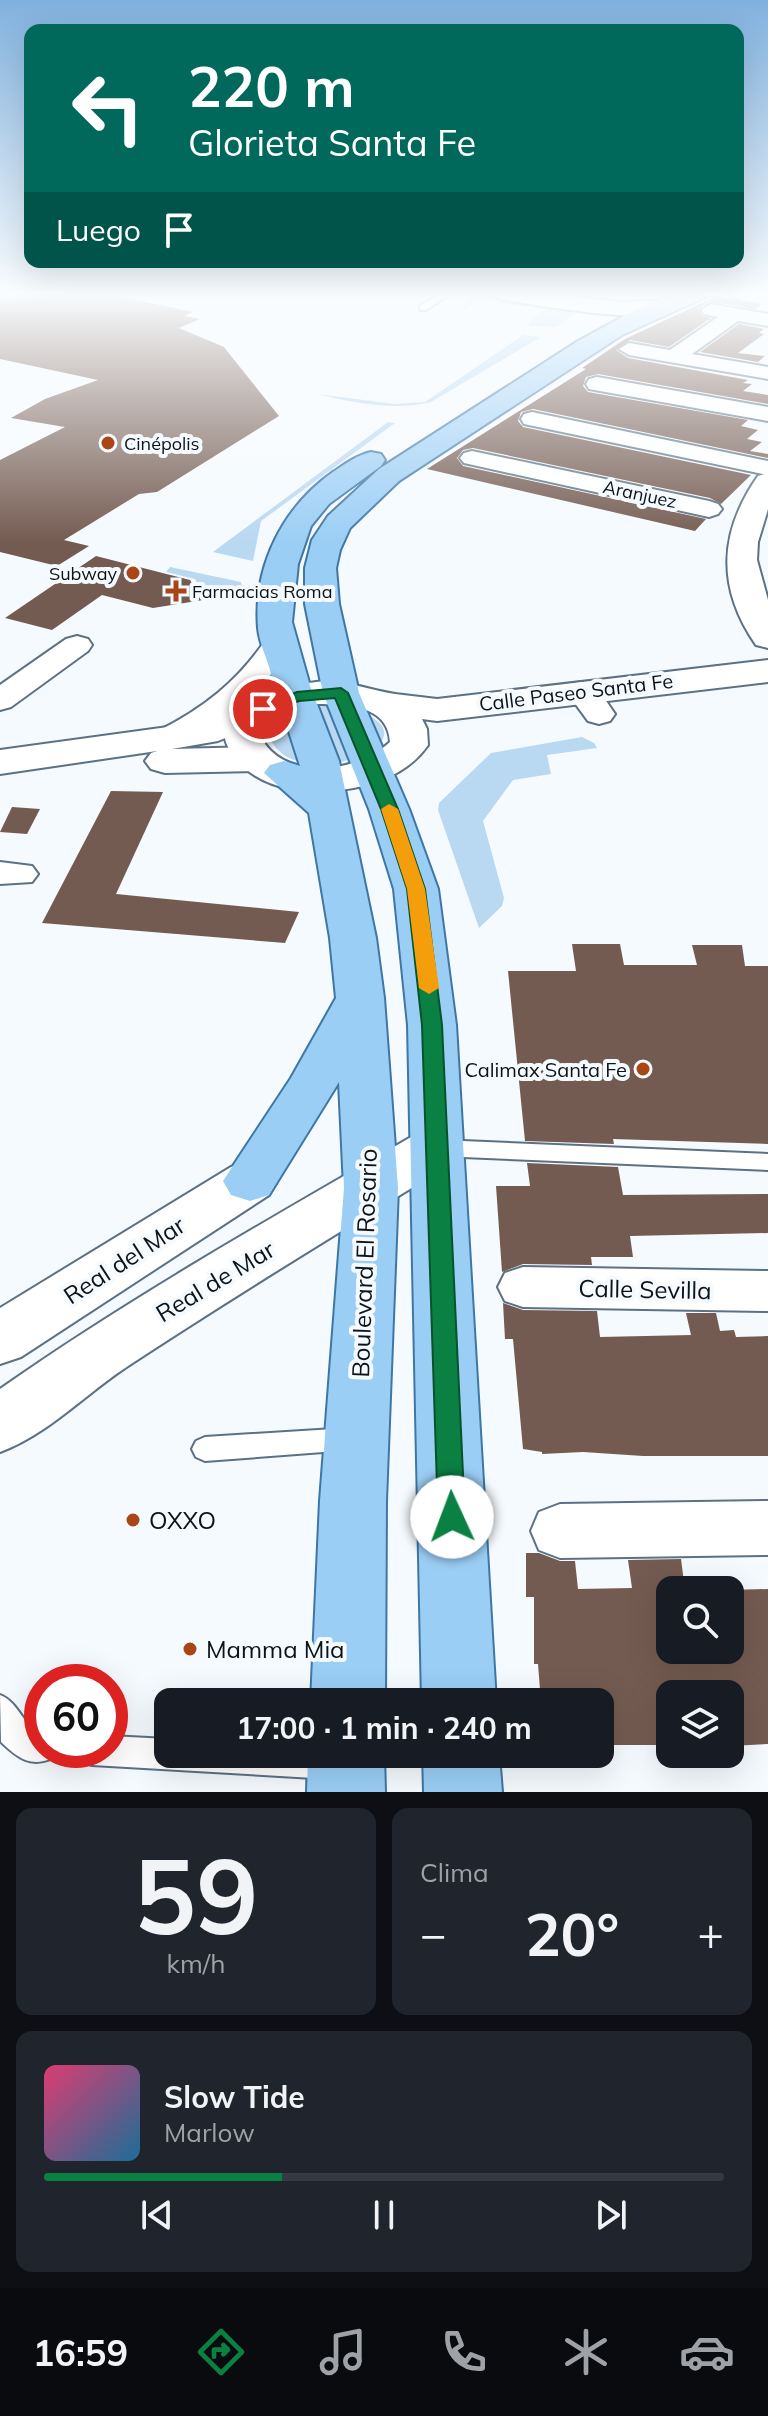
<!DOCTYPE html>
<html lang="es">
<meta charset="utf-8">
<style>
body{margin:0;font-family:Mulish,sans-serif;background:#20242c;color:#f1f3f6;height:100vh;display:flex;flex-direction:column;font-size:30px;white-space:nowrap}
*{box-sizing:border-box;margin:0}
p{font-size:26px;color:#9ea1a6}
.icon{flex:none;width:44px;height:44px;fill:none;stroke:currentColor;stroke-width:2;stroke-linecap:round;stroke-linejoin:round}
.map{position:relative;height:1792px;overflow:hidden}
.details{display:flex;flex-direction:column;gap:16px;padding:16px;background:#0d0f14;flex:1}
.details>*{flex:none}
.hud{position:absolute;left:24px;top:24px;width:720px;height:244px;border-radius:16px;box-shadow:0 8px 32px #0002;background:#00695c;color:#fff;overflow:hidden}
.buttons{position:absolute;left:656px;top:1576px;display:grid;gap:16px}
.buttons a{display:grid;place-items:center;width:88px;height:88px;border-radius:16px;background:#171b24;box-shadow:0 8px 32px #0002;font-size:40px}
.speed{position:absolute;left:24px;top:1664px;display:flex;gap:16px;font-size:40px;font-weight:700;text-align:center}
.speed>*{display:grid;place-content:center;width:104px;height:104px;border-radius:50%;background:#171b24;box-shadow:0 8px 32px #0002;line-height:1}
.speed .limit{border:12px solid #d22;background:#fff;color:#111}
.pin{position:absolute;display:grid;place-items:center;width:68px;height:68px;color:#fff;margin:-34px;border:4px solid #fff;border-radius:50%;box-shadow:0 2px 8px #0007}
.me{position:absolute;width:88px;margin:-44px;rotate:358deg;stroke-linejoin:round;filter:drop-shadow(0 0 6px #0008)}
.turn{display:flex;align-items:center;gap:28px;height:168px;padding:0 32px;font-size:36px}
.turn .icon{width:104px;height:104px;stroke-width:2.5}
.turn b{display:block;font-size:56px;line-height:68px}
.then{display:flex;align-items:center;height:76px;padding:0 32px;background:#0003;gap:16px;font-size:30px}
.big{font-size:60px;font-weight:700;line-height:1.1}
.details .widget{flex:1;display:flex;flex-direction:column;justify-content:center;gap:12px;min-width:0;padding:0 28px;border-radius:16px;background:#20242c}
.details .dial{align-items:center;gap:0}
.dial b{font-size:104px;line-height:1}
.song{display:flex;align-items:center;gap:24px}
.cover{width:96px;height:96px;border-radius:12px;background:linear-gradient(135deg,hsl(340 70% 55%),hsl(200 70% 35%))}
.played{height:8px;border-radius:4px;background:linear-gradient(90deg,#0b8043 35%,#363941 35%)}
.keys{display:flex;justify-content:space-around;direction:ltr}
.heat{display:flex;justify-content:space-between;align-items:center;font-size:44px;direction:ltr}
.details .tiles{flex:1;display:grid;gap:16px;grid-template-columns:1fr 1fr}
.widget:last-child{grid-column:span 2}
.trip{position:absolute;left:154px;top:1688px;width:460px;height:80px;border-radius:16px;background:#171b24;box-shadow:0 8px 32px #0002;font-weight:700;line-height:80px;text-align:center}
.dock{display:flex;height:128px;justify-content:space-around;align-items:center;background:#090b0e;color:#9ea1a6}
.dock .icon{width:56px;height:56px}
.dock .current{color:#0b8043}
.dock b{font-size:36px;color:#f1f3f6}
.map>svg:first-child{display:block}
.green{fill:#b9d8f2}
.building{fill:#745b51}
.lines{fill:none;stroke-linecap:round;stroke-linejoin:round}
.service-casing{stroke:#5c7183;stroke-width:4}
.minor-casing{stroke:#5c7183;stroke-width:4}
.tertiary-casing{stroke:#5c7183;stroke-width:4}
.secondary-casing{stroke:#5c7183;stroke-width:4}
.primary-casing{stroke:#3e77a5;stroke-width:4}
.service{fill:#fff;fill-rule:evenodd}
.minor{fill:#fff;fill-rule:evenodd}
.tertiary{fill:#fff;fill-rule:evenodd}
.secondary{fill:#fff;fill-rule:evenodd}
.primary{fill:#9bcef5;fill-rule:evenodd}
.route{fill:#0b8043;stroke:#07532c;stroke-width:2}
.slow{fill:#f59e0b}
.poi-dot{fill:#aa4516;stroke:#f5fafe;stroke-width:3}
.labels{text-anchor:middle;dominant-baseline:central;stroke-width:8;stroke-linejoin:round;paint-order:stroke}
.far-poi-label{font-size:18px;fill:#0c141b;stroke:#f5fafe;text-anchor:start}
.far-street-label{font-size:18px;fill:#0c141b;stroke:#f5fafe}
.street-label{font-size:20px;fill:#0c141b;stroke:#f5fafe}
.poi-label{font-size:20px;fill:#0c141b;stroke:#f5fafe;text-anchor:end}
.near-street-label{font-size:24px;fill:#0c141b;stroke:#f5fafe}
.near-poi-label{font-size:24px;fill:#0c141b;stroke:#f5fafe;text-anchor:start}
</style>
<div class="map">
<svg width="768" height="1792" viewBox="0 0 768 1792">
<rect width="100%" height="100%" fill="#f5fafe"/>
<path class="green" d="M474,294l90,13 11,6 -18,14 -31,-1 18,-17 -67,-9 -20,17z
M523,335l18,2 -110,65c-34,9 -79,1 -113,-8l76,10 31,-2z
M388,422l7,1 -134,98 -8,40 -40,-9z
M170,567l71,15 3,17 -36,2 -13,-22 -29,-7z
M330,704c144,27 -42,101 -61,30 10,-24 38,-28 61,-30z
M582,737l12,6 3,5 -50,7 4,19 -38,6 -30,41 21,77 -2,8 -23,22 -41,-118 1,-7 52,-50z"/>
<path class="building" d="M0,292h97l96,20 -9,4 16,3 -21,9 45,19 55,69 -122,76 -18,2 -75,46 25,6 -32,20 -57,-14v-92l65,-33 -54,-9 34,-19 53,-19 -98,-21z
M717,296l45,8 -7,5 -46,-8 -11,8 4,7 9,2 -42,29 -39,-7 -14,10 12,8 120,22 -5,3 9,1 -9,7 25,4v9l-170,-30 -12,3 -3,9 5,6 160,28 -7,6 17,4 -11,9 15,3 -12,9 18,3v4l-235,-49 -12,3 -3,9 5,6 228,48 -30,29 -11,-6 -237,-50 -10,2 -6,8 6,8 243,53 -11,12 -268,-62 159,-100 -4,-1 43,-29z
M739,324l25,5 -5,4 5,1 -26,19 27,3 -7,6 -58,-10z
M96,556l94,24 13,20 -50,8 -51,-13 -50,35 -47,-12z
M111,791l52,1 -47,102 183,18 -14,31 -243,-20z
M12,807l28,2 -13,25 -27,-2z
M572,944h48l4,21h73l-5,-20h50l3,21h23v178l-155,-5 1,5 -89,-3 -17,-170h68z
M527,1163l91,4 5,28 145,-1v39l-138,3 3,21h-42l1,8 -69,-1 -21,8 -6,-86h34z
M503,1303l20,7 74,1 3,26 91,-2 -5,-22h30l4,18 14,-1 2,7 32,-1v120h-125l-60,-4 -41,2v-2l-19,-3 -10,-110h-8z
M526,1553h13l21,8h15l3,28 54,-1 -4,-28 53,-1 4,31h-15v60h60v-60l38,-1v155l-38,2v-52h-60v51h-61v-4l-7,-1 -2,-38h-59l-3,-38h-4v-67h-8z"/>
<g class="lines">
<g class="service-casing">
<path id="service" d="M443,292h10l-27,18h-6v-4z
M439,1140l329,14v16l-329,-14 -8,-2 -3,-6 3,-6z
M350,1428l9,3 4,8 -4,8 -9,3 -145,11 -9,-4 -4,-8 4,-8 9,-4z
M0,1695c16,6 22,25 35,37h7v18h14l-3,8c-23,10 -35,0 -52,-16z
M110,1736l58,3v15h175l4,9 -5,11 -11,5 -239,-14 -11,-4 -4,-11h33z"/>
</g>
<g class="minor-casing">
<path id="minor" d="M711,304l57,10v12l-30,-5 -46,33 76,13v12l-139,-24 -10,-6 10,-6 41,7 48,-33 -14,-3 -3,-4z
M597,377l171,30v14l-179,-32 -3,-5 3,-5z
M532,412l236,49v14l-244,-51 -3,-5 3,-5z
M472,451l237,50 9,3 4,5 -4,5 -9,3 -245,-54 -4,-5 4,-5z
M278,635l11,3 4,6c-22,36 -90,114 -137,102l-4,-7 4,-7c47,-23 82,-51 111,-94z
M77,636l11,3 4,6 -4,6 -77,56 -11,3v-25l66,-46z
M582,682c16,4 24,19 33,32l-5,7 -11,3 -11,-3 -22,-30 5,-7z
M0,862l32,4 6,8 -6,8 -32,2z
M523,1267l245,4v40l-245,-4 -18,-6 -7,-14 7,-14z
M768,1501v54l-208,3 -21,-8 -8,-19 8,-19 21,-8z"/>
</g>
<g class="tertiary-casing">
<path id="tertiary" d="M768,473v36l-10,33 -1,18 11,40v48l-12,-3c-40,-58 -37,-113 2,-169z
M263,698l13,3 6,8 -6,8 -58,24 -46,8 84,-2 14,4 5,8 -5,8 -14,4 -91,2 -14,-4 -6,-8 6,-8 6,-2 -157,23v-24l197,-27z
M437,1128l19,5 8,14 -8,14c-109,66 -218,133 -325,203 -44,28 -82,70 -131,88v-63c134,-94 277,-174 418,-256z
M250,1161l19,6 8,14 -8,14 -248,162 -21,7v-56l231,-141z"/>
</g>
<g class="secondary-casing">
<path id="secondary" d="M488,292h57l72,10 39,-1 11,7c-15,19 -140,-5 -168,-9z
M768,660v22l-331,39 -15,-2 5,10 1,16c-16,23 -39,34 -65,41 -43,10 -101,9 -129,-30 -5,-7 -10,-14 -9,-22 5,-32 65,-49 91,-52 28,-3 52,8 79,12 14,2 28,3 42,5zM318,704c30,1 70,1 72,38 -31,29 -97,40 -125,2l1,-16 23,-15z"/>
</g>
<g class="primary-casing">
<path id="primary" d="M678,292h31l-3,5 -84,38 -223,146 -49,47 -10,22 -4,18 3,36 20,89 50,116 29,80 18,136 40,677h-74l-14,-677 -14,-136 -25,-80 -46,-116 -18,-89v-36l7,-28 16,-24 51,-47 199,-128 55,-30z
M371,452l10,2 4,6 -4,6 -52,38 -18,22 -13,38 -6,58 18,64 29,75 37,177 8,60 14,190 -12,313 -1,201h-74l9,-201 24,-313 -5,-106 -70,113 -19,6 -19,-6 -8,-14 68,-103 45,-80 -6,-60 -21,-125 -45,-40 6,-8 14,-4 16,5 -17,-53 -19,-2 -5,-8 14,-14c0,-22 -13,-39 -15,-61 -5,-62 25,-121 75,-156 12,-8 24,-17 38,-20z
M308,1754h76l1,38h-78z
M423,1754h76l3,38h-78z"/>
</g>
<use href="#service" class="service"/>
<use href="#minor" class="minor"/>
<use href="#tertiary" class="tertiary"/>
<use href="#secondary" class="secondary"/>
<use href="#primary" class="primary"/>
</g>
<linearGradient id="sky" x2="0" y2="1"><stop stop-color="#80b1de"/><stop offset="0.54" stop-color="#fafdff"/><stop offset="1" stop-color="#fafdff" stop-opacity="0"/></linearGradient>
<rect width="768" height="543" fill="url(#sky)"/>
<path class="route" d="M341,688l7,5 50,116 27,80 17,136 23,492 -4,9 -9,4 -10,-4 -4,-9 -16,-492 -15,-136 -26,-80 -46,-111 -36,3 -36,13 -7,-5 41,-17z"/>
<path class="slow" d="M389,804l9,5 27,80 14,99 -10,6 -10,-6 -12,-99 -26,-80z"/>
<g class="poi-dot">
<circle cx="108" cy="443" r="8"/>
<circle cx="133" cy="573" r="8"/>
<path d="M172 579h8v8h8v8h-8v8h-8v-8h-8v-8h8z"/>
<circle cx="643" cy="1069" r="8"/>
<circle cx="133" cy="1520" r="8"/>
<circle cx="190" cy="1649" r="8"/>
</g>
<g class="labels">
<g class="far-poi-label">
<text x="124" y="443">Cinépolis</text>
<text x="117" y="573" text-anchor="end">Subway</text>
<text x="192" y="591">Farmacias Roma</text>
</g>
<g class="far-street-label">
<text transform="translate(640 494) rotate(12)">Aranjuez</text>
</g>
<g class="street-label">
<text transform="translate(576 692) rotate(-7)">Calle Paseo Santa Fe</text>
</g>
<g class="poi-label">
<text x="627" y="1069">Calimax Santa Fe</text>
</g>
<g class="near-street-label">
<text transform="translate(124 1260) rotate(-33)">Real del Mar</text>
<text transform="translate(364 1263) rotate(-88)">Boulevard El Rosario</text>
<text transform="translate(215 1281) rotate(-31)">Real de Mar</text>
<text transform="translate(645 1289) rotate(1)">Calle Sevilla</text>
</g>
<g class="near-poi-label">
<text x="149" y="1520">OXXO</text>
<text x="206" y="1649">Mamma Mia</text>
</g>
</g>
</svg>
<div class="buttons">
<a><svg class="icon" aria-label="search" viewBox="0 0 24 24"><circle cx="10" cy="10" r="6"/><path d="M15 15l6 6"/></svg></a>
<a><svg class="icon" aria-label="layers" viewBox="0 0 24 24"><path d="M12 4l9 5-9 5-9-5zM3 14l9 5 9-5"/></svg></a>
</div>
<div class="speed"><div class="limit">60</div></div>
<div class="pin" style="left:263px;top:709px;background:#d93025"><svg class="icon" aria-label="arrive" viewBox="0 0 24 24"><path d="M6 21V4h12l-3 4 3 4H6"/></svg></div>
<svg class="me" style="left:452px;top:1517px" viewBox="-20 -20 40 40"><circle r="19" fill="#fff"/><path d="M0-13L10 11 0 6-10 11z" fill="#0b8043"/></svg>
<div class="trip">17:00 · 1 min · 240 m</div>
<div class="hud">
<div class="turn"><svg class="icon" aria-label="left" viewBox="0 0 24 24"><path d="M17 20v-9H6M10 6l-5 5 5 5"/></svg><div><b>220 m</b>Glorieta Santa Fe</div></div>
<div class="then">Luego<svg class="icon" aria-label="arrive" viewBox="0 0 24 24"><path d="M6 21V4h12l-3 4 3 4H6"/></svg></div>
</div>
</div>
<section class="details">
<div class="tiles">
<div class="widget dial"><b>59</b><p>km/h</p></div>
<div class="widget"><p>Clima</p>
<div class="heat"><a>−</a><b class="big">20°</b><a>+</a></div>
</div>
<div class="widget">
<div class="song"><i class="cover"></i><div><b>Slow Tide</b><p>Marlow</p></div></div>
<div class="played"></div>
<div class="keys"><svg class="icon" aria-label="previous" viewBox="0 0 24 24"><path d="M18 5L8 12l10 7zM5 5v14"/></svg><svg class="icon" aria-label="pause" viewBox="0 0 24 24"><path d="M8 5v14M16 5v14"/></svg><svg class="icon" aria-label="next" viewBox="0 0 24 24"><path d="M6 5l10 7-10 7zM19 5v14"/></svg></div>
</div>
</div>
</section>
<nav class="dock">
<b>16:59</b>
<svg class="icon current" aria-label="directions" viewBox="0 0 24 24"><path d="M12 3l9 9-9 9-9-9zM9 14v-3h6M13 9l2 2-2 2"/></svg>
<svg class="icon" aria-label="music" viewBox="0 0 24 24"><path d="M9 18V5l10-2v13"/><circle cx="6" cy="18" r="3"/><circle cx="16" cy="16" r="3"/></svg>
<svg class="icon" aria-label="phone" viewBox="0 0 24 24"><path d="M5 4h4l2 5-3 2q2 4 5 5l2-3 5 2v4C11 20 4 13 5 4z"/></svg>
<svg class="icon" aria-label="climate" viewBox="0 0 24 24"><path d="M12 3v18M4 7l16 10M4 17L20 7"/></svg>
<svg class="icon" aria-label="car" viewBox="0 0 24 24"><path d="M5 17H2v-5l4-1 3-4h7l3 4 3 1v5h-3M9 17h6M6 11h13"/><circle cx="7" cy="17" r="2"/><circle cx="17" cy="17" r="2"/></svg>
</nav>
